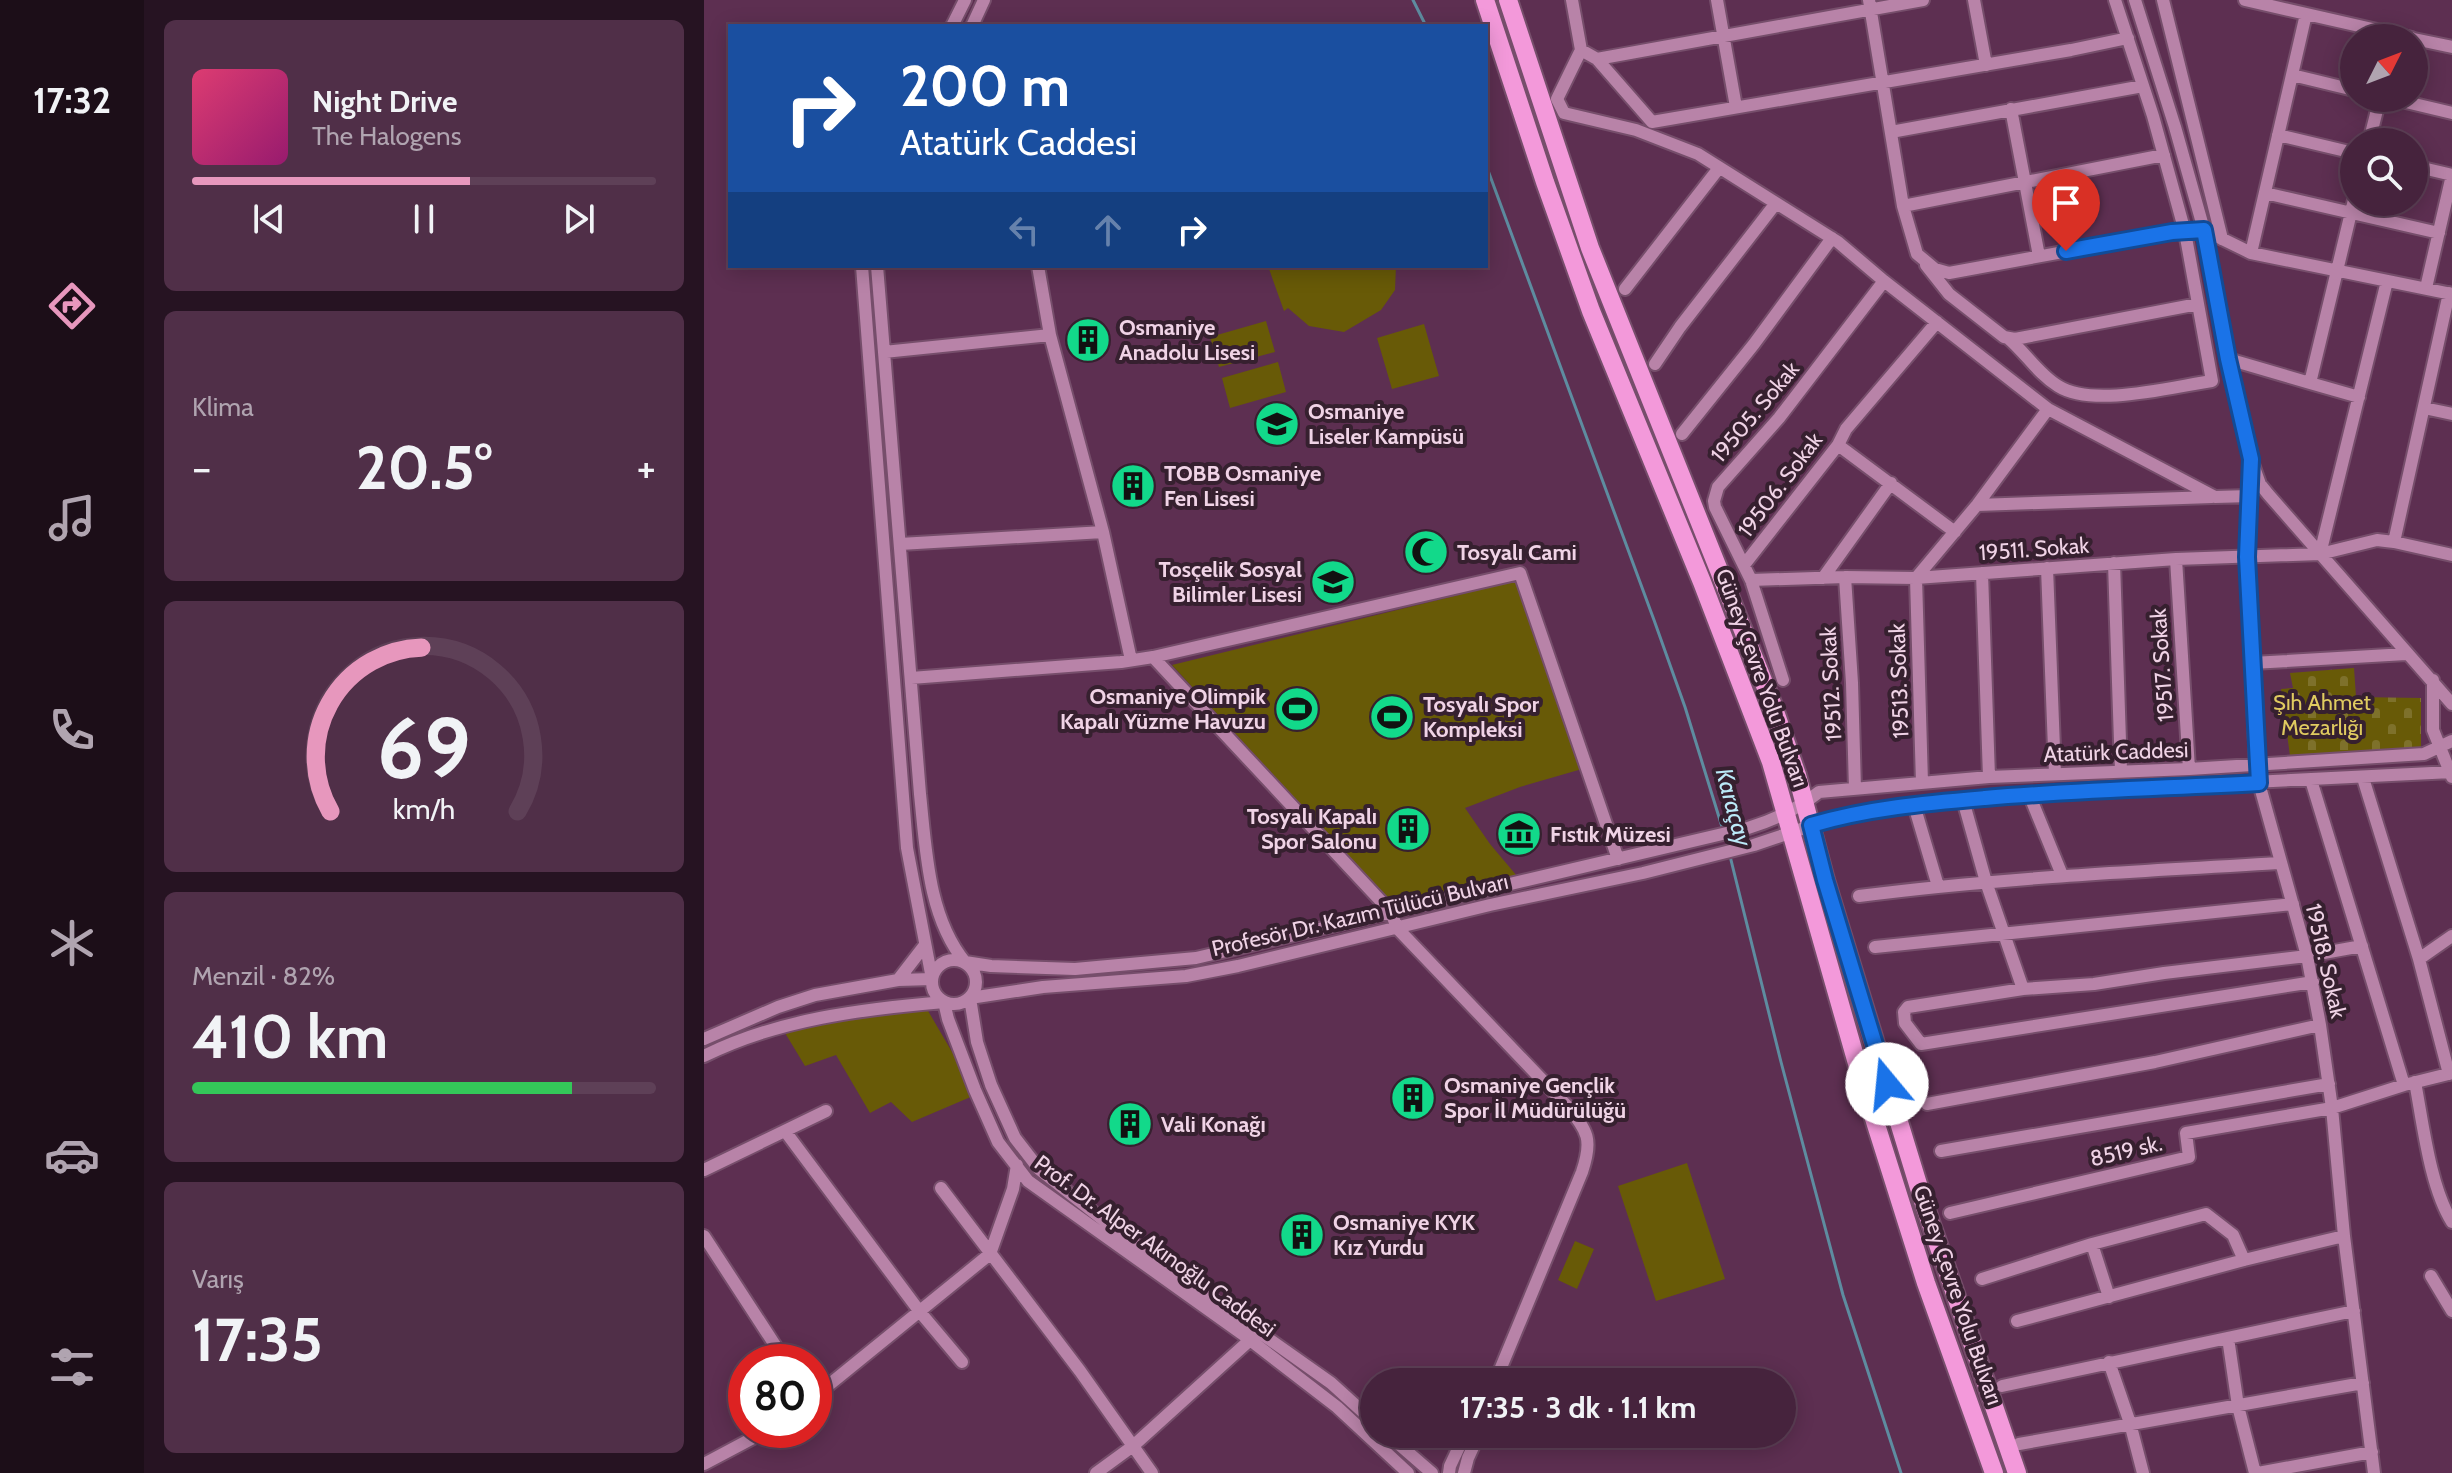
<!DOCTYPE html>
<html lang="tr">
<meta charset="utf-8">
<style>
body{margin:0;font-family:Cabin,sans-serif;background:#502f48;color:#f1f3f6;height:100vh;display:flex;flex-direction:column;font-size:30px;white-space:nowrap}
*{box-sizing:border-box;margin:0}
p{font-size:26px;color:#b0a4b0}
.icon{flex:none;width:44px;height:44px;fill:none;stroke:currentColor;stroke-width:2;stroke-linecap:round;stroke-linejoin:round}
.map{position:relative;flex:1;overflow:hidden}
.drawer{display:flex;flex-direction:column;gap:20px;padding:20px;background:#261322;width:560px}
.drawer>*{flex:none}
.hud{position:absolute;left:24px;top:24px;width:760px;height:244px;border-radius:0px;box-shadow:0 4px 20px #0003,0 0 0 2px #5e4057;background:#1a4fa0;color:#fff;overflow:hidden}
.needle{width:52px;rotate:48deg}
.controls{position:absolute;left:1636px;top:24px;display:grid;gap:16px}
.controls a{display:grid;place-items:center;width:88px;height:88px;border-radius:50%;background:#46233d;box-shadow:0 4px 20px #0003,0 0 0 2px #5e4057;font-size:40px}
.speed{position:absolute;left:24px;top:1344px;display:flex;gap:16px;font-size:40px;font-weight:700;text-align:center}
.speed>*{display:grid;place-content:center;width:104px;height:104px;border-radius:50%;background:#46233d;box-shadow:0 4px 20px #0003,0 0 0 2px #5e4057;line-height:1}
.speed .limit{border:12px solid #d22;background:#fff;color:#111}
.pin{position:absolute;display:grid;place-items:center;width:68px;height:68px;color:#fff;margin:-82px -34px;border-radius:50% 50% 50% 0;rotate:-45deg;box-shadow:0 0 8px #0007}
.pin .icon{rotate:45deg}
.me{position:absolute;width:88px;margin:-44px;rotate:343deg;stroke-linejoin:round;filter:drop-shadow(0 0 6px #0008)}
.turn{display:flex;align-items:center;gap:28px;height:168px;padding:0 40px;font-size:36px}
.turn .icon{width:104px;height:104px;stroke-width:2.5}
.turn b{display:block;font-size:56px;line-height:68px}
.lanes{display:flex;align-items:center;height:76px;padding:0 40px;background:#0003;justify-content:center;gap:40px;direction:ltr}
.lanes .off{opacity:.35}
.big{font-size:60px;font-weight:700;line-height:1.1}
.drawer .widget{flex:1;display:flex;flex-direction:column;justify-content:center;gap:12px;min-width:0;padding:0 28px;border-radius:12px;background:#502f48}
.drawer .dial{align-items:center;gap:0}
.dial svg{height:208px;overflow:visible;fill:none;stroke:#5e4057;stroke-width:7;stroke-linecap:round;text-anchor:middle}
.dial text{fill:#f1f3f6;stroke:none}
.song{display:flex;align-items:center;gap:24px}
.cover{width:96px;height:96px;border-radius:12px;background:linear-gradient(135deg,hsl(340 70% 55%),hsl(320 70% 35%))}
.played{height:8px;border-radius:4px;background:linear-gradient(90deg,#e797bd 60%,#5e4057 60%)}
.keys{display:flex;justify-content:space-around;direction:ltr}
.heat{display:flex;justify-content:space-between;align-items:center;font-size:44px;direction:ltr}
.charge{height:12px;border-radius:6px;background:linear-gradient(90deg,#34c759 82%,#5e4057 0)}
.trip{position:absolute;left:656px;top:1368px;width:436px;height:80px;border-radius:40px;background:#46233d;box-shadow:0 4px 20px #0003,0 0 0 2px #5e4057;font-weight:700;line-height:80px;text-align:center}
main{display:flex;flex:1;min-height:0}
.tab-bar{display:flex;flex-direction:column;width:144px;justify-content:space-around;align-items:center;background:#1c0e18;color:#b0a4b0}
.tab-bar .icon{width:56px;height:56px}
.tab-bar .on{color:#e797bd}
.tab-bar b{font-size:36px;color:#f1f3f6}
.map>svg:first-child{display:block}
.cemetery{fill:url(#cemetery-stones)}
.park{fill:#685a07}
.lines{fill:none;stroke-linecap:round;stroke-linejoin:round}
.stream{stroke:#5e8ca0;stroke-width:3}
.minor-casing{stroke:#764e6b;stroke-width:16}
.highway-casing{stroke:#764e6b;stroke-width:22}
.minor{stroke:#b883a8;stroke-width:12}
.highway{stroke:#f399da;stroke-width:18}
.route-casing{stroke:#114b97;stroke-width:20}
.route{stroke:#1a73e8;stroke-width:14}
.labels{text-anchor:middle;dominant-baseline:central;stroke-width:8;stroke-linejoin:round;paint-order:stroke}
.poi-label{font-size:22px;font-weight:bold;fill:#f0d3e6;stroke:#36202f;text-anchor:start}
.street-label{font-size:22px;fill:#f0d3e6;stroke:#36202f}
.park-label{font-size:22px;fill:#e0cb60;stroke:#36202f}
.water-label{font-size:24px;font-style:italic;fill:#bbeaf8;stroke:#36202f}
</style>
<main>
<nav class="tab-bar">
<b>17:32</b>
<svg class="icon on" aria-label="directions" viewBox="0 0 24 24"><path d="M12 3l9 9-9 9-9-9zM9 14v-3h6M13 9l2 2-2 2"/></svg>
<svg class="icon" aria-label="music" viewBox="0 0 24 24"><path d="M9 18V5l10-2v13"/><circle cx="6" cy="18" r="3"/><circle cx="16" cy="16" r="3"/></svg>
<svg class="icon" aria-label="phone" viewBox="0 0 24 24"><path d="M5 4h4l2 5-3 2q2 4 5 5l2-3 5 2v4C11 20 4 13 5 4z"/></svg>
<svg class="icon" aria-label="climate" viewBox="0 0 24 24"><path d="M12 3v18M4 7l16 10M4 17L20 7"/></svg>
<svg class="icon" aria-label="car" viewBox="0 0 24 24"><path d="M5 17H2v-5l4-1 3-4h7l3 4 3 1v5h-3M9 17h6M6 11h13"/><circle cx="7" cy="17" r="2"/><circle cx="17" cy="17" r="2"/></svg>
<svg class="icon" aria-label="filters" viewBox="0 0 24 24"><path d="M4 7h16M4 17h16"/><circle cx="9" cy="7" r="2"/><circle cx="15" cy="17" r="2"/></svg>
</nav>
<section class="drawer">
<div class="widget">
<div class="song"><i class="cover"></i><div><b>Night Drive</b><p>The Halogens</p></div></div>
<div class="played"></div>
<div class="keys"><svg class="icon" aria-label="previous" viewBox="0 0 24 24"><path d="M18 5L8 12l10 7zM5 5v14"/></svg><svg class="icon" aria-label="pause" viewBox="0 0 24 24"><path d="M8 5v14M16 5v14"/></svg><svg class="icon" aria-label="next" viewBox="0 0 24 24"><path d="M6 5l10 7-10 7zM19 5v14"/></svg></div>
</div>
<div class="widget"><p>Klima</p>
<div class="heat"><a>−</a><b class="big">20.5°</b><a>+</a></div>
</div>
<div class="widget dial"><svg viewBox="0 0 100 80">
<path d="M14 69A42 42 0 1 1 86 69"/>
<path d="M14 69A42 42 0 0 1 49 6" stroke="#e797bd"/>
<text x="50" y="56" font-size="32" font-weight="700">69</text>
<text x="50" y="72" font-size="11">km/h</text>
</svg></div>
<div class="widget"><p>Menzil · 82%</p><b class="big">410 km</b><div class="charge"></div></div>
<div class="widget"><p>Varış</p><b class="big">17:35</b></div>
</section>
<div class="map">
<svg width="1748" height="1473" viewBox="0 0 1748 1473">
<defs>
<pattern id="cemetery-stones" width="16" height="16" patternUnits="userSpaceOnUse" patternTransform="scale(2)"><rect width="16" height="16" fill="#685a07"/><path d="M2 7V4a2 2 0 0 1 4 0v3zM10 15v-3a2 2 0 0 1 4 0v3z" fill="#7e712b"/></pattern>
</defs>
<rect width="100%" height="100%" fill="#5d2f51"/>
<path class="cemetery" d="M1650,668l2,29 65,1v48l-2,3 -129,7 -9,-67 12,-1 -3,-15z"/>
<path class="park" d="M564,266h128l-1,24 -14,20 -37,22 -35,-6 -21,-18 -4,3z
M562,321l9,31 -56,15 -9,-30z
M720,324l15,52 -47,13 -15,-51z
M574,362l8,30 -56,16 -8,-30z
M812,581l66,188 -62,18 -55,21 25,36 27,32 -124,29 -221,-240z
M220,1004l38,65 11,27 -61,26 -21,-20 -21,11 -34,-58 -31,11 -23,-38z
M983,1163l38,116 -69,22 -38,-115z
M871,1241l19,8 -17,40 -19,-9z"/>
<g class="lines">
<path class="stream" d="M709,0l13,26
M782,165l168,455 31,87 38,123
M1026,856l51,206 62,233 58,178"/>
<g class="minor-casing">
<path id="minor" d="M868,0l9,50 -24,49 7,14 72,17 62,24 140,88 46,39 164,128 167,88 35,-1
M1013,0l19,107
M1165,0l34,206 14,48 18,15 14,4 223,-41 32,-2 47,23 201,41
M1270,0l12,65
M1431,0l40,127 29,103 24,129 23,100 9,25 8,10 184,210
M1459,0l59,239
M1541,0l167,38
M248,26l13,-26
M268,26l12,-26
M1710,39l38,8
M877,50l16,9 326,-59
M893,59l55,63 419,-72 57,-12
M1588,75l62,15
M1685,98l63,15
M1307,109l28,147
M1187,132l252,-46
M1574,135l76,18
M1665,142l11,-44
M1710,166l38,9
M1561,193l174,40
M1650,200l-44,183 49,14
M1199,206l261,-51
M1547,253l55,-239
M1222,265l23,29 55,43 11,2 183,-35
M173,266l43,528c6,56 8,123 45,168l26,4 84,3 121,-11 552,-130c26,-8 50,-19 71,-36l170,-15 200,-8 235,-15 28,-13
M1722,288l26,-113
M921,289l94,-121
M346,335l53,197 28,128
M1304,338c17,14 30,36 50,48 35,22 113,1 154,-5l-27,-149 -32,-116 -38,-116
M180,352l166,-17 -12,-69
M1524,359l82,24
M951,364l25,-37 96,-124
M1720,408l28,6
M978,434l72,-90 78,-106
M1134,445l117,87
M1547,459l-4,98 9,208 3,18 48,173 13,69 12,83 12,128 30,237
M1273,505l235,-8
M1690,542l58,13
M196,544l203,-12
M1616,554l67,-273
M1472,559l13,210
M1410,563l7,208
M1040,565l94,-120 8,-16 91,-107
M1343,568l8,206
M1278,573l7,204
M1141,577l7,106 3,106
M1119,578l68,-95
M1047,580l94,-3 71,1 260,-19 144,-5 57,-14 17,2 55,-249
M449,657l238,255 6,16 170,178c21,26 26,33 15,66l-87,210
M1548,663l154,-9
M207,678l210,-16 32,-5 367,-84 98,286
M1079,680l-32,-100 -36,-73 -1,-6 4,-14 61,-69 105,-137
M1729,680v50l19,47
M1659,778l56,181 30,115
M1607,780l93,305
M1218,783l-6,-205 61,-73 71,-96
M1325,794l33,81
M1259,800l23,82 37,107
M1210,805l24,81
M1155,896c140,-18 281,-25 422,-33
M1171,947l418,-43
M1715,959l33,-23
M228 982a22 22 0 1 1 44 0a22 22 0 1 1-44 0Z
M194,980l27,-35
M1609,982l-392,62 -16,-21 -1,-11 4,-5 115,-18 71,-5 70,-11 143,-17 55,-10
M0,1039l74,-32 37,-12 83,-15 34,-1 -25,-131 -45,-582
M0,1056c74,-37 159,-47 240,-54l4,17 27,71 23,52 30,39 213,152 96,74 71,66
M1711,1082c8,42 15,105 37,140
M1223,1104l228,-42 165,-37
M81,1131l135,181 42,50
M1237,1151l388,-67
M0,1170l122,-59
M237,1188l139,183 72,102
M1246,1213l239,-56 -3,-24 146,-25 72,-23 48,-12
M0,1236l82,126
M1388,1244l17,53
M1727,1276l21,35
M1278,1279l110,-35 114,-30 27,21 11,25
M1313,1321l227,-61 100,-24
M1524,1338l10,68 17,67
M1405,1362l21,61 13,50
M1298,1386l352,-75
M110,1397l176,-143 23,-65 4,-24
M670,1422l-43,-39 -206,-146 -86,-68 -24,-31 -24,-53 -14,-43 -7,-44 73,-11 143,-11 52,-10 252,-61 153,-32 111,-28 80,-27 39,-8 181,-18 398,-20
M683,1434l45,39
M1315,1444l344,-61
M0,1464l64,-34
M392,1473l37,-27 117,-106
M745,1473l1,-7 15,-32
M760,1473l4,-15 11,-24
M1554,1473l114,-21"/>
</g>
<g class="highway-casing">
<path id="highway" d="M781,0l60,182 46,129 111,271 69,180 89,312 66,209 68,190
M804,0l82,248 182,455 25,72 28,105 99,324 93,269"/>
</g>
<use href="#minor" class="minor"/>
<use href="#highway" class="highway"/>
</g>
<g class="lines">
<g class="route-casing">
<path id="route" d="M1183,1084l-62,-204 -14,-55c57,-17 116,-22 174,-27 91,-8 183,-10 274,-15l-12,-226 4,-98 -23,-100 -24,-129 -32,2 -106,19"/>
</g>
<use href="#route" class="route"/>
</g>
<defs>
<g id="building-disc" transform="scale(2.3)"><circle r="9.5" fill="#12d98a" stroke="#36202f"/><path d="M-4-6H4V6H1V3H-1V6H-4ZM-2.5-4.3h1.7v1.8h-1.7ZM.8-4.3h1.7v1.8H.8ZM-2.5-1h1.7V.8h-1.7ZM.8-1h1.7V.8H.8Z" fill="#111"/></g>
<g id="school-disc" transform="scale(2.3)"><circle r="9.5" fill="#12d98a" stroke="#36202f"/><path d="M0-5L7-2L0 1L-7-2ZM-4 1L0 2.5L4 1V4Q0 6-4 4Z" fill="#111"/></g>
<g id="mosque-disc" transform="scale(2.3)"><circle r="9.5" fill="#12d98a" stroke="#36202f"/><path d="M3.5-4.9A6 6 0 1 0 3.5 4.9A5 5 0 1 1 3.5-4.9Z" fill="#111"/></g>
<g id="stadium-disc" transform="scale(2.3)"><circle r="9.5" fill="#12d98a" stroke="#36202f"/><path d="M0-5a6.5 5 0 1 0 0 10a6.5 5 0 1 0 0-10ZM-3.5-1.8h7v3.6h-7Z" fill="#111"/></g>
<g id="museum-disc" transform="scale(2.3)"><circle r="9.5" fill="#12d98a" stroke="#36202f"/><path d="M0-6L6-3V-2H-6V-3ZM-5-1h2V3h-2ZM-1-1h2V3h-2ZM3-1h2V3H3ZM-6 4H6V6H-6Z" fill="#111"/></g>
</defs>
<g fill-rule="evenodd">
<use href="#building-disc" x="384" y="340"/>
<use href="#school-disc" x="573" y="424"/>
<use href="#building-disc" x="429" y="486"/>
<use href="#mosque-disc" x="722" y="552"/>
<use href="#school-disc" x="629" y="582"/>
<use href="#stadium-disc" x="593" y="709"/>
<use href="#stadium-disc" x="688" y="717"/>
<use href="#building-disc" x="704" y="829"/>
<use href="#museum-disc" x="815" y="834"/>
<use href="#building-disc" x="709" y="1098"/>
<use href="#building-disc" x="426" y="1124"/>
<use href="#building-disc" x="598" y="1235"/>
</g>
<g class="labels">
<g class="poi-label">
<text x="415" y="327">Osmaniye<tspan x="415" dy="25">Anadolu Lisesi</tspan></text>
<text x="604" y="411">Osmaniye<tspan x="604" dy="25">Liseler Kampüsü</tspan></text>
<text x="460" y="473">TOBB Osmaniye<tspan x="460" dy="25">Fen Lisesi</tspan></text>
<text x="753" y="552">Tosyalı Cami</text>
<text x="598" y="569" text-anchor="end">Tosçelik Sosyal<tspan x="598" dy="25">Bilimler Lisesi</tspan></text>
<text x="562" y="696" text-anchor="end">Osmaniye Olimpik<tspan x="562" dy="25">Kapalı Yüzme Havuzu</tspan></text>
<text x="719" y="704">Tosyalı Spor<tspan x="719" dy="25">Kompleksi</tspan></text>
<text x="673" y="816" text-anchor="end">Tosyalı Kapalı<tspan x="673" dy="25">Spor Salonu</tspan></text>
<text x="846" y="834">Fıstık Müzesi</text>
<text x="740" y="1085">Osmaniye Gençlik<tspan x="740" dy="25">Spor İl Müdürülüğü</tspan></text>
<text x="457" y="1124">Vali Konağı</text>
<text x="629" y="1222">Osmaniye KYK<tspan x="629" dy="25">Kız Yurdu</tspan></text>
</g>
<g class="street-label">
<text transform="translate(1051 412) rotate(-50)">19505. Sokak</text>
<text transform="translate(1076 485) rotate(-53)">19506. Sokak</text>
<text transform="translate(1330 549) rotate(-4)">19511. Sokak</text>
<text transform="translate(1458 665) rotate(-94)">19517. Sokak</text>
<text transform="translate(1058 678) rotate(70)">Güney Çevre Yolu Bulvarı</text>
<text transform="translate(1195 681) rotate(-92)">19513. Sokak</text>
<text transform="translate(1127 684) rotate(-93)">19512. Sokak</text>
<text transform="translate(1412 752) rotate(-2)">Atatürk Caddesi</text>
<text transform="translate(656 915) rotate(-13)">Profesör Dr. Kazım Tülücü Bulvarı</text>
<text transform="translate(1622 961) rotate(77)">19518. Sokak</text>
<text transform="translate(1422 1151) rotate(-13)">8519 sk.</text>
<text transform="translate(451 1246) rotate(36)">Prof. Dr. Alper Akınoğlu Caddesi</text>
<text transform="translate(1254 1295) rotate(71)">Güney Çevre Yolu Bulvarı</text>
</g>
<g class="park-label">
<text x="1618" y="702">Şıh Ahmet<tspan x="1618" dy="25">Mezarlığı</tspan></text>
</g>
<g class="water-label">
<text transform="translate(1030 807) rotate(75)">Karaçay</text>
</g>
</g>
</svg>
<div class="controls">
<a><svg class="needle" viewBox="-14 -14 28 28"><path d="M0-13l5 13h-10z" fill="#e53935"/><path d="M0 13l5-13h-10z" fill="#b0a4b0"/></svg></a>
<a><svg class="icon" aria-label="search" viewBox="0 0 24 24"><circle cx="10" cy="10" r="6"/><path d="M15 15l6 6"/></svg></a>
</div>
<div class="speed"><div class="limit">80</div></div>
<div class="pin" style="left:1362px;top:251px;background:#d93025"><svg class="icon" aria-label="arrive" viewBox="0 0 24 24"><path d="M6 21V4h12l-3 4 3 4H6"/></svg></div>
<svg class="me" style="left:1183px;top:1084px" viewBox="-20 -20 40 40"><circle r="19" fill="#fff"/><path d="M0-13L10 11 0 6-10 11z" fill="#1a73e8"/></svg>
<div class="trip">17:35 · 3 dk · 1.1 km</div>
<div class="hud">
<div class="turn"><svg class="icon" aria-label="right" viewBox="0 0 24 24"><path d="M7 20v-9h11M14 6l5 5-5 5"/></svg><div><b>200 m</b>Atatürk Caddesi</div></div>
<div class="lanes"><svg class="icon off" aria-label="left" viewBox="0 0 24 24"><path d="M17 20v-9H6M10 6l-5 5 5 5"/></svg><svg class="icon off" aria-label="ahead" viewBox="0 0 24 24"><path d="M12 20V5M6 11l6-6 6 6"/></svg><svg class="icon" aria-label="right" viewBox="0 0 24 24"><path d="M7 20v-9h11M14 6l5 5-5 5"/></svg></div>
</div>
</div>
</main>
